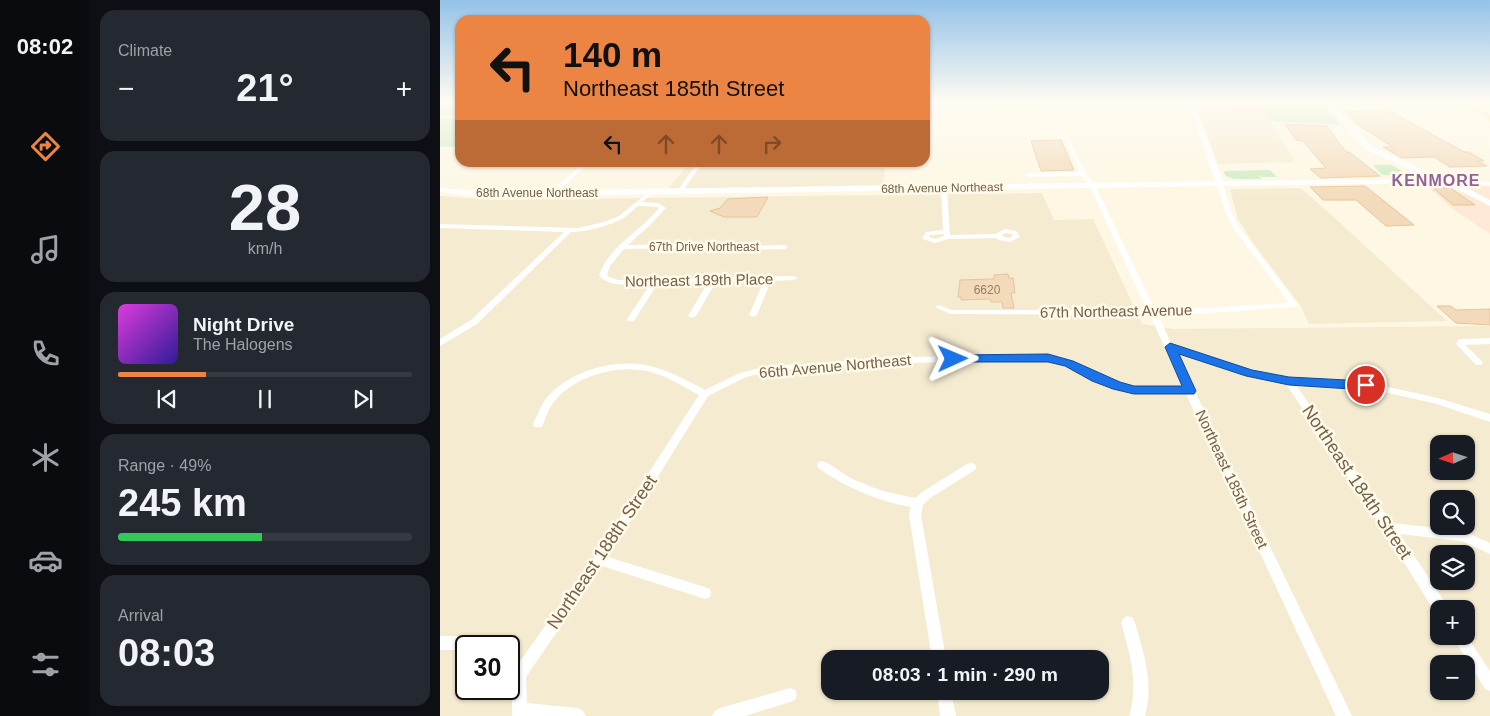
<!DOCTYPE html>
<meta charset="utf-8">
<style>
body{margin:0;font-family:Arial,sans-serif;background:#242831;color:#f1f3f6;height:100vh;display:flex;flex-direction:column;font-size:19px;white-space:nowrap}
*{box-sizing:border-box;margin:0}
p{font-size:16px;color:#9ea1a6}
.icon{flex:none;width:28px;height:28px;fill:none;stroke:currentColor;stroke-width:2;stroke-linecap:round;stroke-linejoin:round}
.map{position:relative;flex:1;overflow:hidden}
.panel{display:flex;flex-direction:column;gap:10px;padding:10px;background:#0d0f14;width:350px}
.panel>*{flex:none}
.guide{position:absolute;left:15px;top:15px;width:475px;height:152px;border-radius:15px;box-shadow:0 1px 4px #0004;background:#ec8544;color:#111;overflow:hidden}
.needle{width:32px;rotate:267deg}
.controls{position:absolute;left:990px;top:435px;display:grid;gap:10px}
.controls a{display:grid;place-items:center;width:45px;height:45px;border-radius:10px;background:#171b24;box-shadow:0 1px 4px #0004;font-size:25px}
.speed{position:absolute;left:15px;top:635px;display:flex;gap:10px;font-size:25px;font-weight:700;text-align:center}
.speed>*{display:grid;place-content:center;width:65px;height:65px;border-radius:50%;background:#171b24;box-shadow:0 1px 4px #0004;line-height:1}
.speed .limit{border:2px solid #111;border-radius:8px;background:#fff;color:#111}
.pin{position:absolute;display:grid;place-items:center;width:42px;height:42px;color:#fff;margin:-21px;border:2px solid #fff;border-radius:50%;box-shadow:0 1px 5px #0007}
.me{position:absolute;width:55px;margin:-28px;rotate:89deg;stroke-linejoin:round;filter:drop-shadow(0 0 4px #0008)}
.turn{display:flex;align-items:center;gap:18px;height:105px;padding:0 25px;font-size:22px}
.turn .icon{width:65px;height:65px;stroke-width:2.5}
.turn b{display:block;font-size:35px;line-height:42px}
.lanes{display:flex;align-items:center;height:48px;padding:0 25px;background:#0003;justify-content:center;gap:25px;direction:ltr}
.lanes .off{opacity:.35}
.big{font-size:38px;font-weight:700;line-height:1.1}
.panel .tile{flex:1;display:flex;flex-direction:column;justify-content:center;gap:8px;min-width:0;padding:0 18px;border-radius:15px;background:#242831}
.panel .dial{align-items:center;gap:0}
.dial b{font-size:65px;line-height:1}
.song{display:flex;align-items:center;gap:15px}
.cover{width:60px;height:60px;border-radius:8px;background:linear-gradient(135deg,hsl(300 70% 55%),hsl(250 70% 35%))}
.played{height:5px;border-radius:2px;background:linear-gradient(90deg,#ec8544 30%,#363941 30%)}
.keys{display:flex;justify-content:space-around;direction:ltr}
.heat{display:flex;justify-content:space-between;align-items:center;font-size:28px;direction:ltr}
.charge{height:8px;border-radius:4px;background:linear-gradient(90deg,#34c759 49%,#363941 0)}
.trip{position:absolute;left:381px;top:650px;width:288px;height:50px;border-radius:15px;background:#171b24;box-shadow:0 1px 4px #0004;font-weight:700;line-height:50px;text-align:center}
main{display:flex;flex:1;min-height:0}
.tabs{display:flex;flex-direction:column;width:90px;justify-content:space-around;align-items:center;background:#090b0e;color:#9ea1a6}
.tabs .icon{width:35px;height:35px}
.tabs .current{color:#ec8544}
.tabs b{font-size:22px;color:#f1f3f6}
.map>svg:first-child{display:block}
.residential{fill:#f5ebd1;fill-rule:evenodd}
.commercial{fill:#fee9d6}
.green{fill:#cbebc1}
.building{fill:#f3daba;stroke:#e7c49a}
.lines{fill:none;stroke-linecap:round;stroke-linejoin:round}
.street{fill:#fff;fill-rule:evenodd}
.secondary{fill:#fff;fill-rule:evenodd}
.primary{fill:#fee999;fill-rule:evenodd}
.route{fill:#1a73e8;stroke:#114b97}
.labels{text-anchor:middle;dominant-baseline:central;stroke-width:5;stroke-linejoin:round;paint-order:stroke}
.far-street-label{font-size:12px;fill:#766048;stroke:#fffaea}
.number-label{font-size:12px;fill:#957e64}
.street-label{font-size:15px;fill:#766048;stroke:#fffaea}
.far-district-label{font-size:16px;font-weight:bold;letter-spacing:1px;fill:#91639a;stroke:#fffaea}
.near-street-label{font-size:18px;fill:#766048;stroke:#fffaea}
</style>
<main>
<nav class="tabs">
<b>08:02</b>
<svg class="icon current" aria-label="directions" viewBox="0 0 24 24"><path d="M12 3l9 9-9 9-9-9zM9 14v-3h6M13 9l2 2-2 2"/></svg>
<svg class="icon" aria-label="music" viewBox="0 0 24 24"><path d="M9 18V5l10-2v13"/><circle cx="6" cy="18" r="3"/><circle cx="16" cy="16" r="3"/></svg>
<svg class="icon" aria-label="phone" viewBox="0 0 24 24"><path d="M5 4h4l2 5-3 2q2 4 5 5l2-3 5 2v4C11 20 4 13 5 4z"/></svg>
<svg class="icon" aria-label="climate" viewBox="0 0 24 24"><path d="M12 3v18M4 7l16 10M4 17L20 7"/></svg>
<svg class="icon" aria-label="car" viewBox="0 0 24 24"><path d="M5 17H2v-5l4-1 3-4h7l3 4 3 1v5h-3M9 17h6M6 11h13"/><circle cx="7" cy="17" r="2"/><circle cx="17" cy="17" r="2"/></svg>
<svg class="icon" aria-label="filters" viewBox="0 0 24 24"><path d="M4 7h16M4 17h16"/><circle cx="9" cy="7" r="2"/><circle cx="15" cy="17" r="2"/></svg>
</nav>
<section class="panel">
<div class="tile"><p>Climate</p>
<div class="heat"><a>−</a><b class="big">21°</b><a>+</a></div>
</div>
<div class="tile dial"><b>28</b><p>km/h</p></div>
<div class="tile">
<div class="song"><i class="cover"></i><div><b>Night Drive</b><p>The Halogens</p></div></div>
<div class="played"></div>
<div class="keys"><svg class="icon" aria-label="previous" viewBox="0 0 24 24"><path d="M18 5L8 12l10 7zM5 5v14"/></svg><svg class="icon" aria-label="pause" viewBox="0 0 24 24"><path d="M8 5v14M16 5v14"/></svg><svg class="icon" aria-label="next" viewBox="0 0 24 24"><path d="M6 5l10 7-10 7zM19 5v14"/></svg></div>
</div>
<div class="tile"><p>Range · 49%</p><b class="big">245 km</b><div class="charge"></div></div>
<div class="tile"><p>Arrival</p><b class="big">08:03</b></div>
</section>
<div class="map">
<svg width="1050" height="716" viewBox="0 0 1050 716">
<rect width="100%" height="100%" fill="#fdf7e3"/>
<path class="residential" d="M822,107l33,55 -77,2 -21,-56z
M249,163h197l-3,22 -215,4z
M861,188l27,24 119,109 -138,3 -9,-19 -46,-61 -16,-25 -8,-30z
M602,193l12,27 39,-1 49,105 31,5 317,-3v390h-1050v-520l53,4zM999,444h27v27h-27zM999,499h27v27h-27zM999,554h27v27h-27zM999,609h27v27h-27zM26,646h43v43h-43zM390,659h270v32h-270zM999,664h27v27h-27z"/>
<path class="commercial" d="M1050,185v49l-37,-25 -26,-23z"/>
<path class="green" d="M15,102h5v13l-20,1v-7z
M860,105l25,2 15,18 -70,-4 -8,-14z
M20,118v28l-20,1v-28z
M933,165h19l18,11 -28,-1z
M830,170l7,7h-16l-4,-3 4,5h-27l-8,-3 -3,-5z"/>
<path class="building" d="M948,110l76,42h5l15,9h-7l10,5 -37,1 -16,-10 -32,1 -19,-11h10l-35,-22 -13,-14z
M845,124l42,2 19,26h3l31,24 -59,2 -11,-9 16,-1 -23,-27 -7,-1z
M621,140l13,30 -33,1 -10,-30z
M925,186l49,39 -28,1 -30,-26h-33l-13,-13z
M993,188h17l25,17h-22z
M328,197l-11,20h-33l-14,-6 10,-3 8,-9z
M568,274l1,4h4l2,15h-4l3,15h-11l-1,-6h-11l-1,-3 -29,1v-3h-3l2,-17 34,-1v-4z
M997,306h14l5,4 34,-1v16l-34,-2z"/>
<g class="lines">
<path class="street" d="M592,102l-9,3 -74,1 -2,-1 2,-1z
M625,134l2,1 19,39 9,11 60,125 53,-2 81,-5 -57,-77 -7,-15 -8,-27 3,-2 3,2 8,27 7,15 60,79 -4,2 -86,6 -50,2 14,30 79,25 38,8 77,4 72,16 52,16v8l-53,-18 -71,-16 -70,-3 96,138 71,8 27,12v11l-28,-13 -62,-7 46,70 1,5h-8v6l-3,-1 -51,-82 -99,-148 -39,-9 -71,-23 176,364h-16l-150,-322 -52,-1 -40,-13 -28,-15 -18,-4 -16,-1 -119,3 -146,9 -21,5 -38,19 -100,161 97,30 5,2 1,4 -1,4 -5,2 -103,-33 -76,111 1,26 51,5 5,3 3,5h-74v-38l-3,-3v-16l9,5 77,-108 104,-161c-15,-8 -31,-18 -48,-23 -33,-9 -80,4 -100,34 -4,6 -6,14 -9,21h-8l-1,-3c4,-8 7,-17 12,-24 22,-28 66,-41 100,-35 22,4 41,15 60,25l35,-17 27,-7 146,-9 119,-3 16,1 24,6 28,15 34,11 49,1 -33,-73 -200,-1 -15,-7 4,-2 12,5h196l-58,-125 -8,-9 -53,1 -3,-2 3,-2 52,-1 -17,-37z
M144,162h6l-35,32h-4v-2z
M258,162h5l-21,30h-4l-1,-1z
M504,186l3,2 3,47 45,-1 10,-5 11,2 4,6 -10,5 -12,-2 -2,-2 -48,1 -13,4 -12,-4 -1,-1 4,-6 17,-2 -2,-42zM566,233l6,1 1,2 -4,2 -6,-1 -1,-2zM504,234v2l-9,3 -6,-2 1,-2z
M211,190l3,2 -1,1 -11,9 16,1 8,5 -15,16 -23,21 113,-2 8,3 36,-1 3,2 -3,2 -37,1 -8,-3 -116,2 -14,17 -3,9 2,2 9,3 176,-4 4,2 -4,2 -23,1 -14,34 -4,2 -4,-2 15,-34 -48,1 -20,34 -4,2 -4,-2 20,-34 -50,1 -24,38h-6l-1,-2 24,-36c-16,1 -42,6 -52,-8 11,-30 41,-43 60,-67l-2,-1 -19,-1c-5,4 -10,10 -16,13 -13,7 -37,13 -51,13l-94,92 -37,22v-7l31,-19 93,-88 -124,-4v-4l139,4 28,-7 12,-5z
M1050,338v6l-25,1 17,16 1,2 -1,2h-6l-20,-21 2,-4 3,-1z
M382,461c10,3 18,11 27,16 21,11 43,17 67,21l6,-6 45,-28 4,-1 4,1 1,3 -1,3 -45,28 -7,7 -2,10 25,144h-14l-23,-144 2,-8c-34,-6 -64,-19 -93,-39l-1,-3 1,-3z
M688,616l5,2 2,5c9,31 19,61 10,93h-16c10,-32 1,-62 -8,-93l2,-5z
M1026,635l24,36v20l-5,-2 -33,-53h14z
M0,636h33l12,5 2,5h-21v4h-26z
M350,688l5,2 2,5 -2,5 -5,2 -45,14h-33l3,-5 5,-3z
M497,691h14l5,25h-16z"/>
<path class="secondary" d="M748,102h6l29,79 208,-2 -65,-29 -41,-48h6l41,44 70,33 48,3v4l-29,-1 29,15v6l-36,-18v-3l-24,-2 -951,14 -39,-5v-4l39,3 736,-10z"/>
<path class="primary" d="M1021,102h8l21,13v6z"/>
</g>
<linearGradient id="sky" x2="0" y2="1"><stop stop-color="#94c2e8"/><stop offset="0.5" stop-color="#fefbf2"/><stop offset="1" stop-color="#fefbf2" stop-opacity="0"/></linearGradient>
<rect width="1050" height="202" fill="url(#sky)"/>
<path class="route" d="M730,343l82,27 37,7 77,4 6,4 -6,5 -77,-5 -43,-9 -67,-22 17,37 -2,3h-60l-21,-5 -21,-8 -27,-15 -17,-4h-95l-6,-3 6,-4 95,-1 25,7 47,21 14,4h48l-17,-39z"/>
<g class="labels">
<g class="far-street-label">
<text transform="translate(502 188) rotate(-1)">68th Avenue Northeast</text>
<text x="97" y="193">68th Avenue Northeast</text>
<text x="264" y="247">67th Drive Northeast</text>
</g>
<g class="number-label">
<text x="547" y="290">6620</text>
</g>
<g class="street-label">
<text transform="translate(259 280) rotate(-1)">Northeast 189th Place</text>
<text transform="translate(676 311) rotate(-1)">67th Northeast Avenue</text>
<text transform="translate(395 366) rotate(-5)">66th Avenue Northeast</text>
<text transform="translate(792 479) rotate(65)">Northeast 185th Street</text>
</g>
<g class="far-district-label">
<text x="996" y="180">KENMORE</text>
</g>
<g class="near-street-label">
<text transform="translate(917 482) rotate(56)">Northeast 184th Street</text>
<text transform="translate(162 552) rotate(-56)">Northeast 188th Street</text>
</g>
</g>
</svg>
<div class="controls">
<a><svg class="needle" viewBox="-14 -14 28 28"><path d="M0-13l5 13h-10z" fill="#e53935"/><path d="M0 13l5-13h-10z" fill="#9ea1a6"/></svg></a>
<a><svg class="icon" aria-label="search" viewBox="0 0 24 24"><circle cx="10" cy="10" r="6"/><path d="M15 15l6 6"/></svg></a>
<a><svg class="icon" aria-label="layers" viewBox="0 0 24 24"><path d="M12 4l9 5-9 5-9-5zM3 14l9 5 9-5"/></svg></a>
<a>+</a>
<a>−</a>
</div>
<div class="speed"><div class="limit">30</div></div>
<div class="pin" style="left:926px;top:385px;background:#d93025"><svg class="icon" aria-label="arrive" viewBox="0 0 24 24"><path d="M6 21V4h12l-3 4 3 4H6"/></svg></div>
<svg class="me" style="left:513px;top:359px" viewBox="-20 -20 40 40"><path d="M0-17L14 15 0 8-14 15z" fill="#1a73e8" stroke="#fff" stroke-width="4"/></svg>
<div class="trip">08:03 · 1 min · 290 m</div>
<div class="guide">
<div class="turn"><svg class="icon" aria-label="left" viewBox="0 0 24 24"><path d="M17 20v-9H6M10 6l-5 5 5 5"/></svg><div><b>140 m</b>Northeast 185th Street</div></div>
<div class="lanes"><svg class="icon" aria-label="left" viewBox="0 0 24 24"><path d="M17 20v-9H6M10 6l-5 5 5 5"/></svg><svg class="icon off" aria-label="ahead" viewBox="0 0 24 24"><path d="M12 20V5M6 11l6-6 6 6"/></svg><svg class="icon off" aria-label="ahead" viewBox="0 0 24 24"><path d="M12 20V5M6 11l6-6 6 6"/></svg><svg class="icon off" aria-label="right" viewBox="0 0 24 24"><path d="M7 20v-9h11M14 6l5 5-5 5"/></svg></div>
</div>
</div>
</main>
